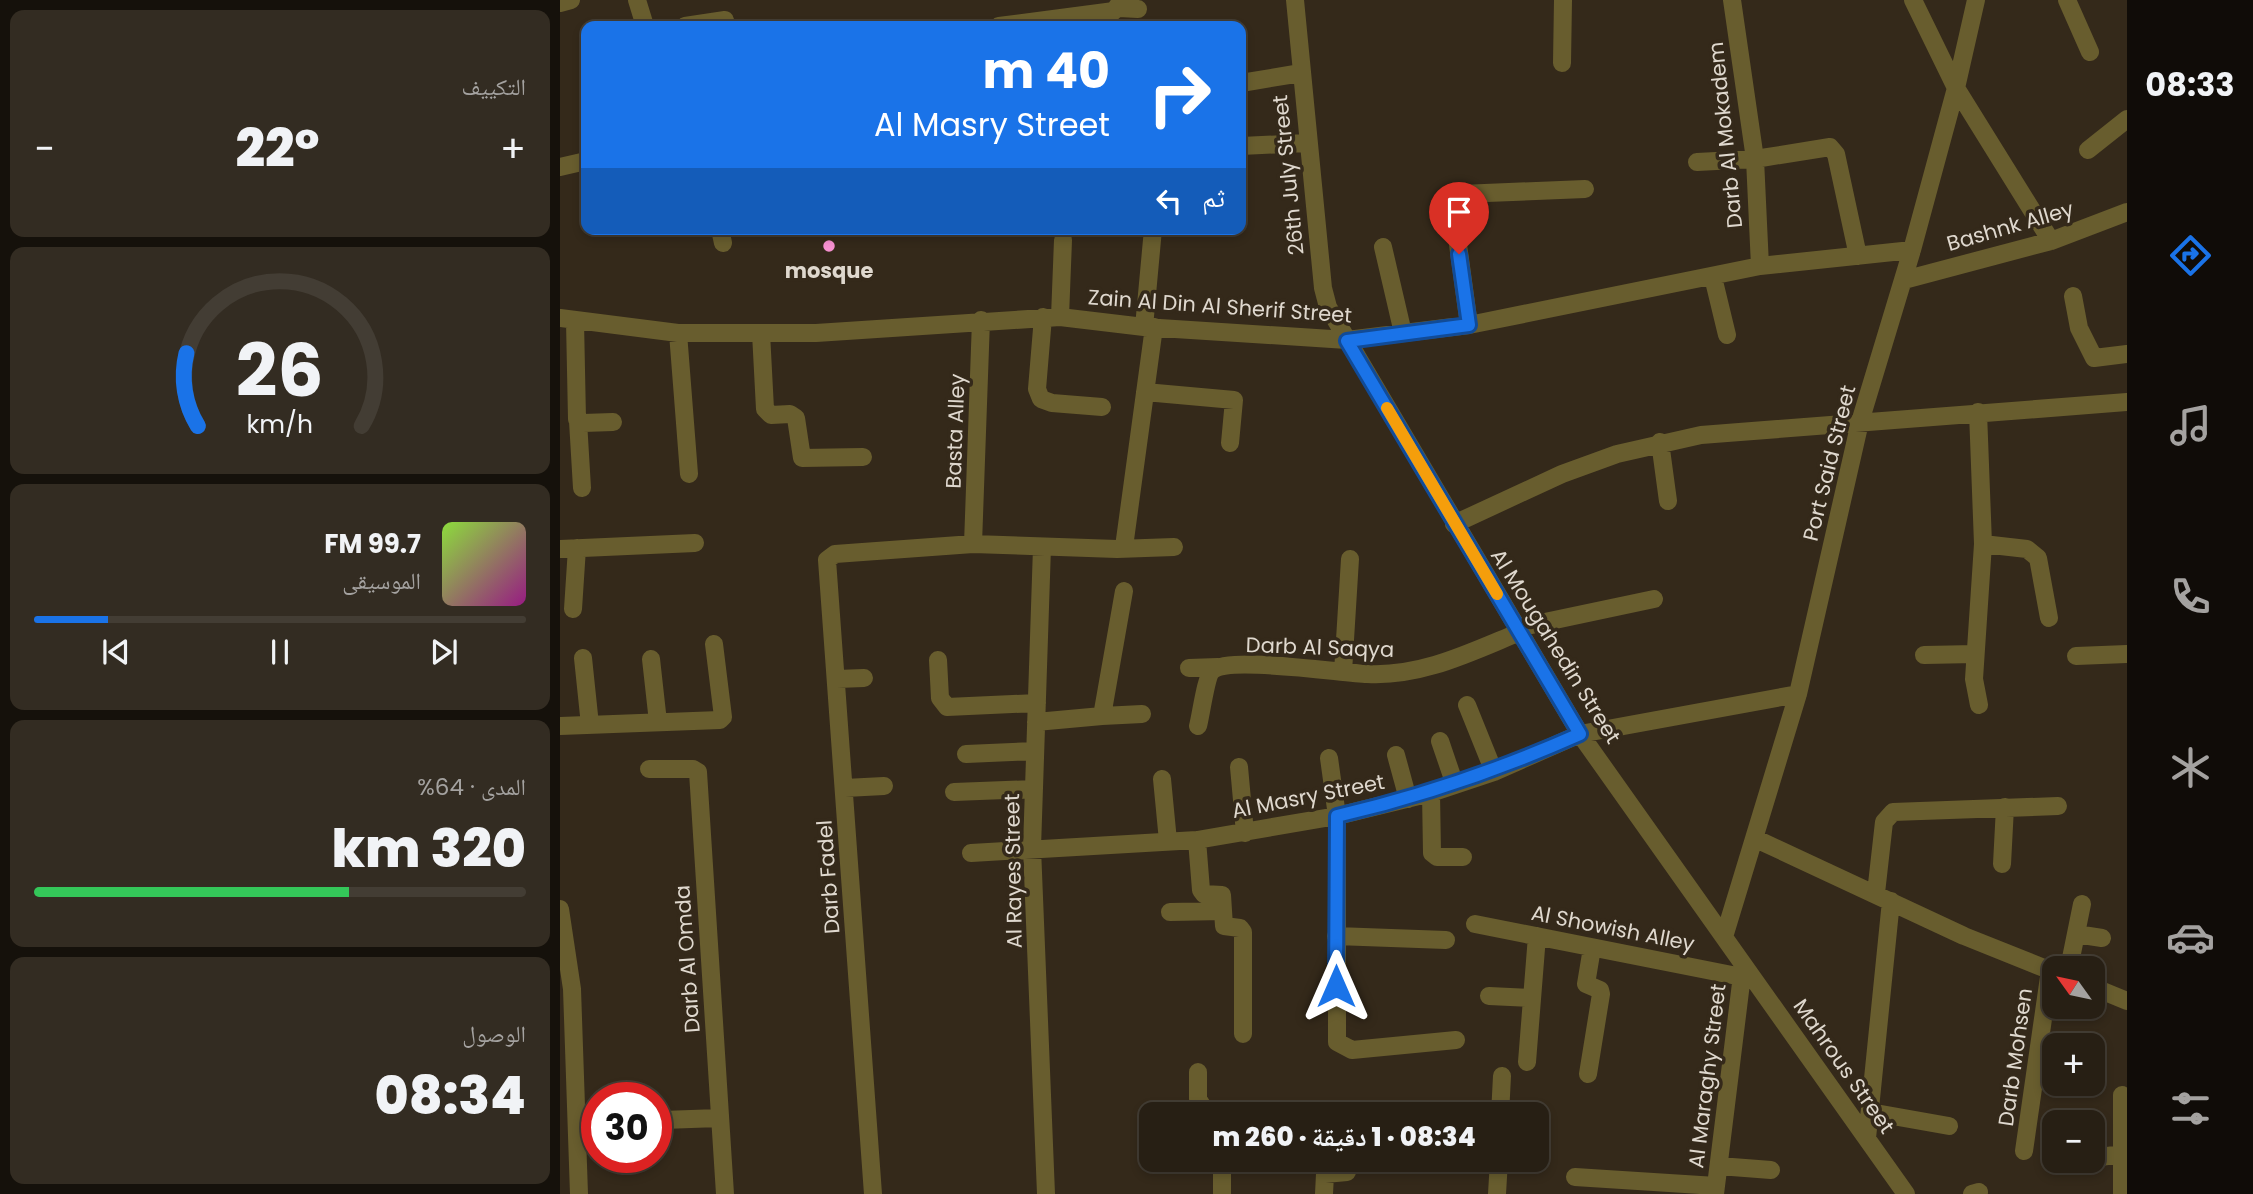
<!DOCTYPE html>
<html lang="ar">
<meta charset="utf-8">
<style>
body{margin:0;font-family:Poppins,"Noto Naskh Arabic",sans-serif;background:#332c22;color:#f1f3f6;direction:rtl;height:100vh;display:flex;flex-direction:column;font-size:26px;white-space:nowrap}
*{box-sizing:border-box;margin:0}
p{font-size:23px;color:#a4a2a0}
.icon{flex:none;width:38px;height:38px;fill:none;stroke:currentColor;stroke-width:2;stroke-linecap:round;stroke-linejoin:round}
.map{position:relative;flex:1;overflow:hidden;direction:ltr}
.panel{display:flex;flex-direction:column;gap:10px;padding:10px;background:#15110b;width:560px}
.panel>*{flex:none}
.banner{position:absolute;left:21px;top:21px;width:665px;height:214px;border-radius:14px;box-shadow:0 4px 10px #0003,0 0 0 2px #433d34;direction:rtl;background:#1a73e8;color:#fff;overflow:hidden}
.needle{width:46px;rotate:303deg}
.tools{position:absolute;left:1482px;top:956px;display:grid;gap:14px}
.tools a{display:grid;place-items:center;width:63px;height:63px;border-radius:14px;background:#271f14;box-shadow:0 4px 10px #0003,0 0 0 2px #433d34;font-size:35px}
.speed{position:absolute;left:21px;top:1082px;display:flex;gap:14px;font-size:35px;font-weight:700;text-align:center}
.speed>*{display:grid;place-content:center;width:91px;height:91px;border-radius:50%;background:#271f14;box-shadow:0 4px 10px #0003,0 0 0 2px #433d34;line-height:1}
.speed .limit{border:10px solid #d22;background:#fff;color:#111}
.pin{position:absolute;display:grid;place-items:center;width:60px;height:60px;color:#fff;margin:-72px -30px;border-radius:50% 50% 50% 0;rotate:-45deg;box-shadow:0 0 7px #0007}
.pin .icon{rotate:45deg}
.me{position:absolute;width:77px;margin:-38px;rotate:0deg;stroke-linejoin:round;filter:drop-shadow(0 0 5px #0008)}
.turn{display:flex;align-items:center;gap:24px;height:147px;padding:0 21px;font-size:32px}
.turn .icon{width:91px;height:91px;stroke-width:2.5}
.turn b{display:block;font-size:49px;line-height:60px}
.then{display:flex;align-items:center;height:66px;padding:0 21px;background:#0003;gap:14px;font-size:26px}
.big{font-size:52px;font-weight:800;line-height:1.1}
.panel .card{flex:1;display:flex;flex-direction:column;justify-content:center;gap:10px;min-width:0;padding:0 24px;border-radius:14px;background:#332c22}
.panel .dial{align-items:center;gap:0}
.dial svg{height:182px;overflow:visible;fill:none;stroke:#433d34;stroke-width:7;stroke-linecap:round;text-anchor:middle}
.dial text{fill:#f1f3f6;stroke:none}
.song{display:flex;align-items:center;gap:21px}
.cover{width:84px;height:84px;border-radius:10px;background:linear-gradient(135deg,hsl(90 70% 55%),hsl(310 70% 35%))}
.played{height:7px;border-radius:4px;background:linear-gradient(90deg,#1a73e8 15%,#433d34 15%)}
.keys{display:flex;justify-content:space-around;direction:ltr}
.heat{display:flex;justify-content:space-between;align-items:center;font-size:38px;direction:ltr}
.charge{height:10px;border-radius:5px;background:linear-gradient(90deg,#34c759 64%,#433d34 0)}
.trip{position:absolute;left:579px;top:1102px;width:410px;height:70px;border-radius:14px;background:#271f14;box-shadow:0 4px 10px #0003,0 0 0 2px #433d34;font-weight:800;line-height:70px;text-align:center;direction:rtl}
main{display:flex;flex:1;min-height:0}
.dock{display:flex;flex-direction:column;width:126px;justify-content:space-around;align-items:center;background:#100c08;color:#a4a2a0}
.dock .icon{width:49px;height:49px}
.dock .selected{color:#1a73e8}
.dock b{font-size:32px;color:#f1f3f6}
.map>svg:first-child{display:block}
.lines{fill:none;stroke-linecap:round;stroke-linejoin:round}
.minor{stroke:#685d2e;stroke-width:18}
.route-casing{stroke:#114b97;stroke-width:18}
.route{stroke:#1a73e8;stroke-width:12}
.slow{stroke:#f59e0b;stroke-width:12}
.poi-dot{fill:#f690d0;stroke:#34291a;stroke-width:2.5}
.labels{text-anchor:middle;dominant-baseline:central;stroke-width:7;stroke-linejoin:round;paint-order:stroke}
.street-label{font-size:21px;fill:#dfd8ce;stroke:#34291a}
.poi-label{font-size:21px;font-weight:bold;fill:#dfd8ce;stroke:#34291a}
</style>
<main>
<nav class="dock">
<b>08:33</b>
<svg class="icon selected" aria-label="directions" viewBox="0 0 24 24"><path d="M12 3l9 9-9 9-9-9zM9 14v-3h6M13 9l2 2-2 2"/></svg>
<svg class="icon" aria-label="music" viewBox="0 0 24 24"><path d="M9 18V5l10-2v13"/><circle cx="6" cy="18" r="3"/><circle cx="16" cy="16" r="3"/></svg>
<svg class="icon" aria-label="phone" viewBox="0 0 24 24"><path d="M5 4h4l2 5-3 2q2 4 5 5l2-3 5 2v4C11 20 4 13 5 4z"/></svg>
<svg class="icon" aria-label="climate" viewBox="0 0 24 24"><path d="M12 3v18M4 7l16 10M4 17L20 7"/></svg>
<svg class="icon" aria-label="car" viewBox="0 0 24 24"><path d="M5 17H2v-5l4-1 3-4h7l3 4 3 1v5h-3M9 17h6M6 11h13"/><circle cx="7" cy="17" r="2"/><circle cx="17" cy="17" r="2"/></svg>
<svg class="icon" aria-label="filters" viewBox="0 0 24 24"><path d="M4 7h16M4 17h16"/><circle cx="9" cy="7" r="2"/><circle cx="15" cy="17" r="2"/></svg>
</nav>
<div class="map">
<svg width="1567" height="1194" viewBox="0 0 1567 1194">
<rect width="100%" height="100%" fill="#34291a"/>
<g class="lines">
<path class="minor" d="M77,0l8,26
M735,0l28,288 5,19 252,427 326,460
M1172,0l23,159 5,107
M1353,0l43,88 95,153
M1507,0l23,52
M0,3l11,-3
M559,8l19,1
M125,26l40,-6
M439,26l115,-15 8,-11
M1002,63l1,-63
M681,83l60,-10
M681,146l66,-3
M1528,150l39,-31
M1137,162l58,-3 75,-12 6,7 22,102
M0,167l26,-6
M160,229l3,14
M823,247l20,86
M1153,277l14,58
M1344,280l147,-39 76,-29
M1513,296l6,32 15,30 33,-4
M483,317l-6,72 4,10 11,4 50,4
M500,317l3,-77
M0,318l118,15h138l244,-16 84,10 203,13 122,-15 291,-59 152,-16
M15,321l2,98 6,4 30,-1
M909,325l-16,-117 8,-14 124,-5
M584,327l9,-98
M118,333l11,141
M201,333l4,76 6,6 19,-1 6,4 6,40 61,-1
M585,392l89,8 -4,43
M1418,412l5,132 -9,135 5,26
M18,421l4,67
M1100,442l8,59
M894,524l108,-50 55,-20 84,-19 426,-33
M413,544l8,-224
M1423,544l44,5 11,9 11,60
M482,547l-10,301 14,346
M0,549l135,-6
M557,549l57,-2
M13,609l4,-61
M957,628l137,-29
M1364,655l51,-1
M1516,656l51,-2
M23,658l7,67
M91,659l7,63
M378,660l2,38 7,9 90,-4
M629,668l29,-1
M783,672l7,-113
M277,679l27,-1
M907,705l27,67
M542,716l40,-2
M476,722l66,-6 22,-125
M0,726l160,-6 3,-3 -9,-73
M638,726c3,-11 8,-51 15,-56 18,-14 128,3 154,4 55,3 104,-22 153,-42
M880,741l15,44
M406,754l69,-3
M836,755l12,44
M769,758l8,58v226l15,8 104,-10
M679,767l6,66
M89,769h44l5,3 27,422
M602,779l6,62
M285,788l39,-2
M394,792l80,-3
M871,793l1,60 5,4h26
M1196,839l208,97 90,36
M637,840l4,50 3,4 18,1 2,31 16,2 3,4v102
M411,853l226,-13 140,-24 94,-23 63,-21 86,-38 218,-40
M1442,864l3,-57
M1316,893l8,-71 9,-10 165,-6
M0,909l12,80 7,205
M610,912l53,-1
M915,924l267,53
M1516,934l26,4
M776,936l110,4
M1164,937l74,-243 62,-272 52,-172 44,-162 20,-88
M1509,968l13,-64
M1533,987l34,14
M929,996l43,2
M967,1062l10,-126
M638,1072v27l7,11 68,5
M1028,1074l13,-80 -1,-4 -14,-6 6,-36
M1310,1112l79,14
M940,1115l2,-39
M103,1120l56,-2
M17,1137h20
M1307,1138l24,-237
M1464,1151l26,-181
M1533,1158l29,-4
M845,1160l12,2
M1159,1166l52,4
M1015,1177l141,9
M313,1194l-46,-634 8,-6 138,-10 144,5 7,-2 30,-220
M662,1194v-34
M764,1194l1,-20 22,-2v-12
M937,1194l2,-34
M1155,1194l28,-227
M1412,1194l7,-2
M1562,1194v-99"/>
</g>
<g class="lines">
<g class="route-casing">
<path id="route" d="M776,986l1,-170c86,-20 162,-46 243,-82l-233,-393 122,-16 -10,-71"/>
</g>
<use href="#route" class="route"/>
<path class="slow" d="M827,408l110,186"/>
</g>
<circle class="poi-dot" cx="269" cy="246" r="7"/>
<g class="labels">
<g class="street-label">
<text transform="translate(1165 135) rotate(-96)">Darb Al Mokadem</text>
<text transform="translate(728 175) rotate(-96)">26th July Street</text>
<text transform="translate(1450 226) rotate(-16)">Bashnk Alley</text>
<text transform="translate(660 306) rotate(4)">Zain Al Din Al Sherif Street</text>
<text transform="translate(395 431) rotate(-88)">Basta Alley</text>
<text transform="translate(1269 463) rotate(-76)">Port Said Street</text>
<text transform="translate(996 646) rotate(58)">Al Mougahedin Street</text>
<text transform="translate(760 647) rotate(2)">Darb Al Saqya</text>
<text transform="translate(748 796) rotate(-11)">Al Masry Street</text>
<text transform="translate(453 871) rotate(-91)">Al Rayes Street</text>
<text transform="translate(268 877) rotate(-94)">Darb Fadel</text>
<text transform="translate(1053 928) rotate(11)">Al Showish Alley</text>
<text transform="translate(127 959) rotate(-94)">Darb Al Omda</text>
<text transform="translate(1455 1057) rotate(-82)">Darb Mohsen</text>
<text transform="translate(1284 1066) rotate(55)">Mahrous Street</text>
<text transform="translate(1147 1076) rotate(-83)">Al Maraghy Street</text>
</g>
<g class="poi-label">
<text x="269" y="270">mosque</text>
</g>
</g>
</svg>
<div class="tools">
<a><svg class="needle" viewBox="-14 -14 28 28"><path d="M0-13l5 13h-10z" fill="#e53935"/><path d="M0 13l5-13h-10z" fill="#a4a2a0"/></svg></a>
<a>+</a>
<a>−</a>
</div>
<div class="speed"><div class="limit">30</div></div>
<div class="pin" style="left:899px;top:254px;background:#d93025"><svg class="icon" aria-label="arrive" viewBox="0 0 24 24"><path d="M6 21V4h12l-3 4 3 4H6"/></svg></div>
<svg class="me" style="left:776px;top:986px" viewBox="-20 -20 40 40"><path d="M0-17L14 15 0 8-14 15z" fill="#1a73e8" stroke="#fff" stroke-width="4"/></svg>
<div class="trip">08:34 · 1 دقيقة · 260 m</div>
<div class="banner">
<div class="turn"><svg class="icon" aria-label="right" viewBox="0 0 24 24"><path d="M7 20v-9h11M14 6l5 5-5 5"/></svg><div><b>40 m</b>Al Masry Street</div></div>
<div class="then">ثم<svg class="icon" aria-label="left" viewBox="0 0 24 24"><path d="M17 20v-9H6M10 6l-5 5 5 5"/></svg></div>
</div>
</div>
<section class="panel">
<div class="card"><p>التكييف</p>
<div class="heat"><a>−</a><b class="big">22°</b><a>+</a></div>
</div>
<div class="card dial"><svg viewBox="0 0 100 80">
<path d="M14 69A42 42 0 1 1 86 69"/>
<path d="M14 69A42 42 0 0 1 9 37" stroke="#1a73e8"/>
<text x="50" y="56" font-size="32" font-weight="700">26</text>
<text x="50" y="72" font-size="11">km/h</text>
</svg></div>
<div class="card">
<div class="song"><i class="cover"></i><div><b>99.7 FM</b><p>الموسيقى</p></div></div>
<div class="played"></div>
<div class="keys"><svg class="icon" aria-label="previous" viewBox="0 0 24 24"><path d="M18 5L8 12l10 7zM5 5v14"/></svg><svg class="icon" aria-label="pause" viewBox="0 0 24 24"><path d="M8 5v14M16 5v14"/></svg><svg class="icon" aria-label="next" viewBox="0 0 24 24"><path d="M6 5l10 7-10 7zM19 5v14"/></svg></div>
</div>
<div class="card"><p>المدى · 64%</p><b class="big">320 km</b><div class="charge"></div></div>
<div class="card"><p>الوصول</p><b class="big">08:34</b></div>
</section>
</main>
